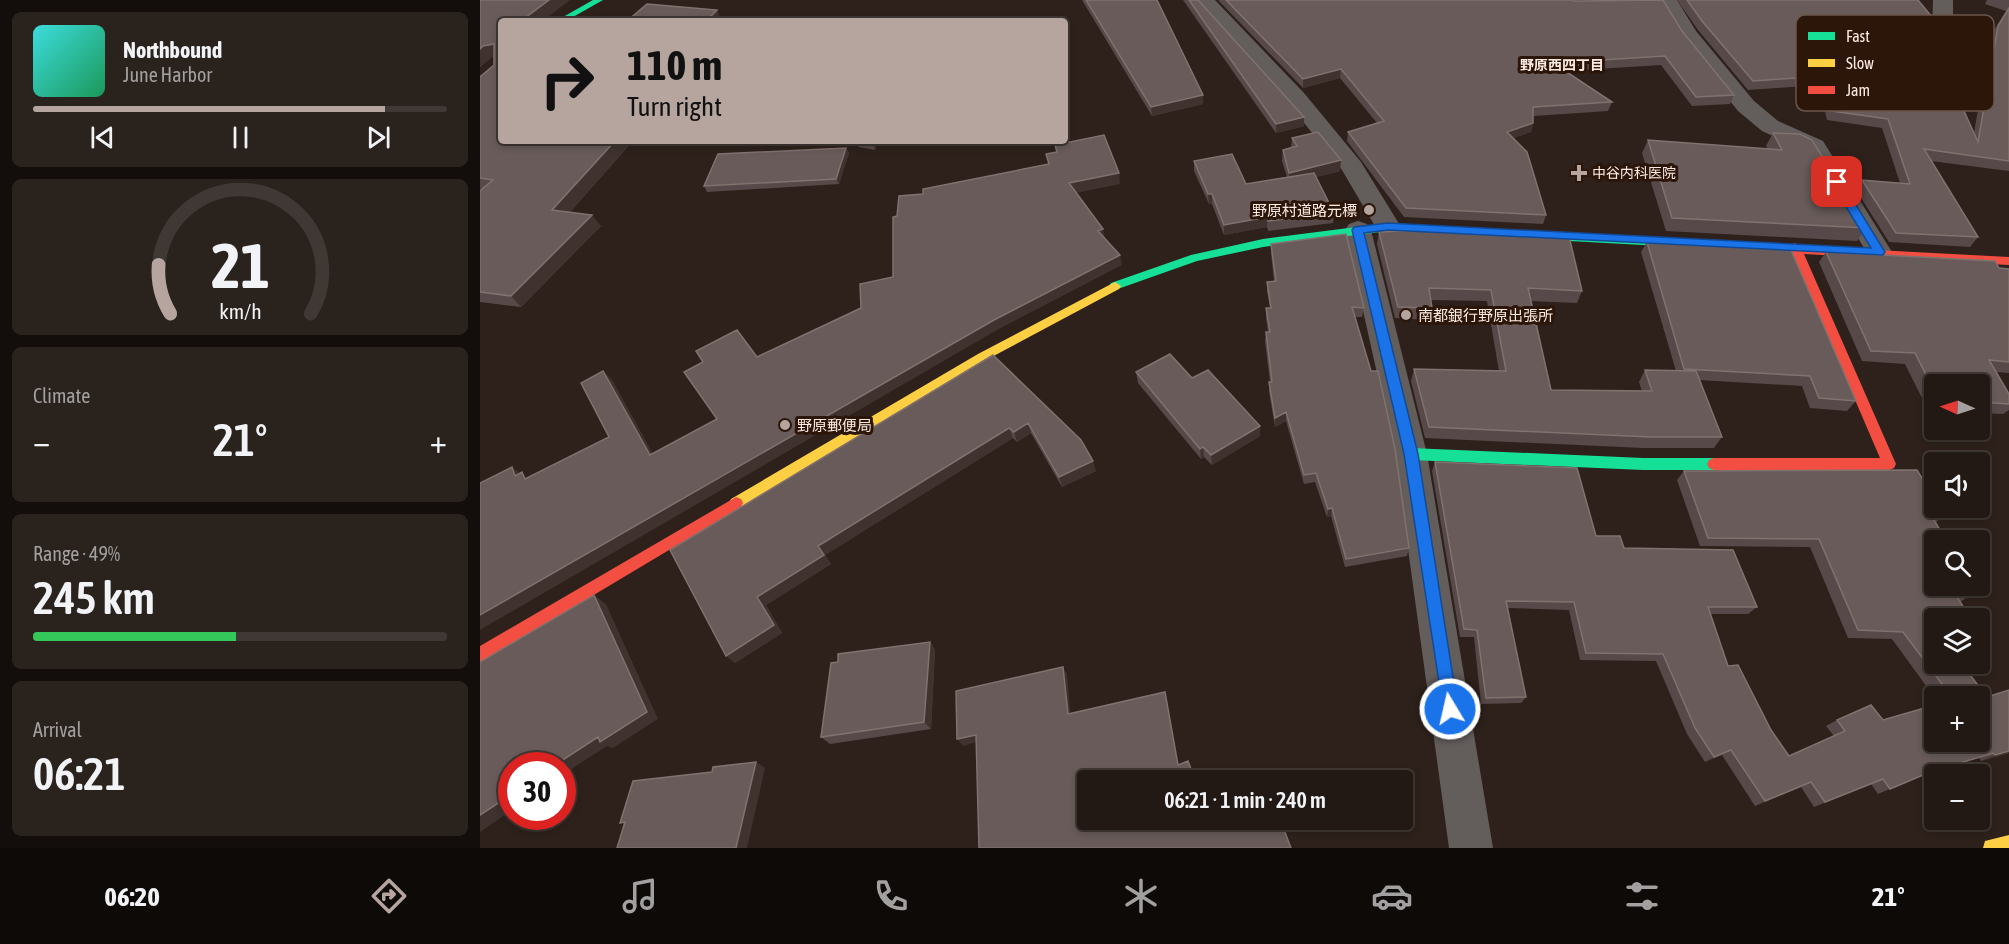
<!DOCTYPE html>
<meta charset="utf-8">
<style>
body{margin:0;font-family:"Asap Condensed","Noto Sans JP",sans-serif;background:#2a221d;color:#f1f3f6;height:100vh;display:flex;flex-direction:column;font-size:22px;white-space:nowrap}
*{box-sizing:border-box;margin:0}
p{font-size:20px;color:#a2a0a0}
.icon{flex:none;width:33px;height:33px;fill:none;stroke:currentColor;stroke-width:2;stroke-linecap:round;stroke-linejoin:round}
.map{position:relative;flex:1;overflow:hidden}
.sheet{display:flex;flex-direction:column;gap:12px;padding:12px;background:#130e0b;width:480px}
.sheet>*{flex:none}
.banner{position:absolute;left:18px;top:18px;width:570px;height:126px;border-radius:6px;box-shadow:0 3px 9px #0003,0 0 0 2px #3f3834;background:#b5a59e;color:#111;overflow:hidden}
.needle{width:39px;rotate:273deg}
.tools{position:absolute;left:1444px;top:374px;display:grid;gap:12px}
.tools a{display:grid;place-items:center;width:66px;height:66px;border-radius:6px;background:#221914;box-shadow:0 3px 9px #0003,0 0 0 2px #3f3834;font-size:30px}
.speed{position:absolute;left:18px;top:752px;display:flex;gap:12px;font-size:30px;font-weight:700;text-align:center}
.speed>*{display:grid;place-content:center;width:78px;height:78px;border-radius:50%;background:#221914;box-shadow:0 3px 9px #0003,0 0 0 2px #3f3834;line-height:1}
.speed .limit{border:9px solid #d22;background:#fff;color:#111}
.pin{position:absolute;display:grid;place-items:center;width:51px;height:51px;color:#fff;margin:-26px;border-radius:12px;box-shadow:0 3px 9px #0006}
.me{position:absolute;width:66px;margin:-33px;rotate:351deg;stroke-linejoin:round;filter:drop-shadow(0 0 4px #0008)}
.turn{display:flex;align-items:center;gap:21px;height:126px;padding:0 30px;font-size:27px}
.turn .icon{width:78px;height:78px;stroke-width:2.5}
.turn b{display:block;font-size:42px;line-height:51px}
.big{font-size:45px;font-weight:600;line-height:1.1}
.sheet .tile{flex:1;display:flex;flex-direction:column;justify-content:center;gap:9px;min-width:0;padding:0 21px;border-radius:9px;background:#2a221d}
.sheet .dial{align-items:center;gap:0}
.dial svg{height:156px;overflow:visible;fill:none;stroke:#3f3834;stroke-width:7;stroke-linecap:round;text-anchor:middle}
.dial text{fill:#f1f3f6;stroke:none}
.song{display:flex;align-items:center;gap:18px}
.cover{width:72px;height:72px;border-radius:9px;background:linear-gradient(135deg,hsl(180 70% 55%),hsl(150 70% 35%))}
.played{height:6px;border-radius:3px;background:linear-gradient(90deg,#b5a59e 85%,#3f3834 85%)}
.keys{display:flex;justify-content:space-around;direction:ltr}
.heat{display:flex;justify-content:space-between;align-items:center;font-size:33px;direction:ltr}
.charge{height:9px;border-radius:4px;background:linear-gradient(90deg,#34c759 49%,#3f3834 0)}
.trip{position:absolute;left:597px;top:770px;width:336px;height:60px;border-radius:6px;background:#221914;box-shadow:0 3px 9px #0003,0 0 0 2px #3f3834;font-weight:600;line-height:60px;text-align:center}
.tab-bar{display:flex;height:96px;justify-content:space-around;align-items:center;background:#0e0a08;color:#a2a0a0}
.tab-bar .icon{width:42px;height:42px}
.tab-bar .current{color:#b5a59e}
.tab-bar b{font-size:27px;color:#f1f3f6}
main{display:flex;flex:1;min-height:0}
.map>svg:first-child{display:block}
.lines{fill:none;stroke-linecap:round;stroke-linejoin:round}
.street{fill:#635d5c;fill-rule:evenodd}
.fast{fill:#16e098;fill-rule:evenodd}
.slow{fill:#ffcf43;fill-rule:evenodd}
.jam{fill:#f24e42;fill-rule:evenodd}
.wall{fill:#574949}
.shaded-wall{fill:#3f322f}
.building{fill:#685b59;stroke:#80726f;stroke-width:1.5}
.route{fill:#1a73e8;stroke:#114b97;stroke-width:1.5}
.poi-dot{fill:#b5a59e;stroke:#2c1509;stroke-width:2}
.labels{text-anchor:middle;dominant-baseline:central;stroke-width:6;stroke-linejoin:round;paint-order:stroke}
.far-neighbourhood-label{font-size:14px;font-weight:bold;fill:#fdece4;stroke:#2c1509}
.far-poi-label{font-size:14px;fill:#fdece4;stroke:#2c1509;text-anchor:start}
.poi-label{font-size:15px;fill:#fdece4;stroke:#2c1509;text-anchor:start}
.key{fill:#2c1509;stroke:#6b564b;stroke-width:1.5}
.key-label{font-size:16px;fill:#fdece4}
</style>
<main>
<section class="sheet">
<div class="tile">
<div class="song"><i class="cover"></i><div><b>Northbound</b><p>June Harbor</p></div></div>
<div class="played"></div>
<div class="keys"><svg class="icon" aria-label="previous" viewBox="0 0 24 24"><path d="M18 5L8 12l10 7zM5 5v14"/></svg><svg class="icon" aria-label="pause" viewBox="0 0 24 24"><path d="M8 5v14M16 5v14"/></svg><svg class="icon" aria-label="next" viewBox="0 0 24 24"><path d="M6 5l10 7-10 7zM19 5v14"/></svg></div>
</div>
<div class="tile dial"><svg viewBox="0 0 100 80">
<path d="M14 69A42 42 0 1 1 86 69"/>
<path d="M14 69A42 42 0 0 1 8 44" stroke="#b5a59e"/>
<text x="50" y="56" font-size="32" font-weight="700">21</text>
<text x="50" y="72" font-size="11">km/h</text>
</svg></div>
<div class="tile"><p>Climate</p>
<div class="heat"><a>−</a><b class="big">21°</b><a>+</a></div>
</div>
<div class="tile"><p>Range · 49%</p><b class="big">245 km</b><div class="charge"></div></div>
<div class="tile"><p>Arrival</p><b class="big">06:21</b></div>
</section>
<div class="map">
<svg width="1529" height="848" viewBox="0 0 1529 848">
<rect width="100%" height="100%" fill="#2e211b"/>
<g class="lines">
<path class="street" d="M714,0h21l89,93 57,69 40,65 -4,6 -9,3 -9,-3 -37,-63 -54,-67z
M1177,0h20l19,31 58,70 24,20 45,20 69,111 -4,6 -9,3 -9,-3 -64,-107 -44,-20 -24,-20 -58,-73z
M1453,0h20v63l13,39 -3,5h-16l-3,-5 -13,-39z
M878,221l9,3 4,6 56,224 66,394h-44l-54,-394 -50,-224 4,-6z"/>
<path class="fast" d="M113,0h10l-37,21h-10z
M908,223l309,17 6,4 -6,4 -309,-17 -125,16 -66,14 -82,29 -6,-4 2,-3 80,-28 72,-16z
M931,448l232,10h71l5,2 2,4 -2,4 -5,2h-71l-232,-10 -5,-2 -2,-4 2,-4z"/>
<path class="slow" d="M635,282l6,4 -2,3 -133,71 -245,147 -5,2 -5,-2 -2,-4 2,-4 247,-145z
M1529,835v13h-26l2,-7z"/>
<path class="jam" d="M1217,240l93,5 5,-2 5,3 209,11v8l-205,-11 92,210 -2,4 -5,2h-175l-5,-2 -2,-4 2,-4 5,-2h166l-88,-205 -99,-6 -2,-3z
M256,497l5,2 2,4 -2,4 -261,156v-17z"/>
</g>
<path class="wall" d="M0,0l65,20 -44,121h132l-63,71 31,14 -80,81 -41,-5v-111l3,-2h-3v-113l14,-11v-8h-2l-12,10z
M602,0h75l46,95v9l-51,12z
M703,0h15l106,117v9l-28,7z
M738,0h356v1l108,30 52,64 -4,9 -38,2 -31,-41 -96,6 47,31 -4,9 -75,5v7l-2,9 -18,6 33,77 -3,9 -139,-7 -57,-76 1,-9 29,-9 -37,-45 -37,10z
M1197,0h241l14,17 -6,9 23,67 25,40 17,-98 15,-24 -21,-7 2,-4h22v171l-78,-10 47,76 -8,10 -81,-5 -33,-52 6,-10 38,3 -18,-55 -55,-8 -8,-35 -71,5 -50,-60z
M1293,133l93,95 -9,13 -191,-10 -24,-78 6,-13 120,9 -2,-3z
M812,138l48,33 -24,6 18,36 -1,10 -65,8 -1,-4 -43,8 -12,-31h-3l-15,-33v-10l52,23 41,-7 -5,-16 1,-11 8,-2z
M214,141h49l-1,2 -44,3z
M377,141h20l-2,9 -16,-3z
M366,148l3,5 -10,31 -132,8 -3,-6z
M899,232l203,59 -5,12 -47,-2 21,89 91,1 -3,-9 6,-12 31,1 -35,-119 6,-10 209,159 -9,10 -37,-3 -8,-22 -103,-6 23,57 -8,11h-71l-218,-10 -14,-57 3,-12 85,2 -12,-70 -56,-1 1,8 -3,12 -34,-2 -18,-74z
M791,244l93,64 -2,9h-7l54,231 -2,8 -62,11 -14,-51 -4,1 -12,-35 -11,2 -18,-63 -11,6 -6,-35v-10h1l-5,-41 1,-9h2l-2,-14v-10h4l-3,-17v-9l7,-1 -3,-28z
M1346,252l183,17v104l-13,-1 13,22v16l-6,4 -23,-1v-29h-45v26h-7l-23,-46 -43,-3 -43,-99z
M513,355l103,116 -34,16 -31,-54 -14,9 -4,-4 -188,117 6,9 -65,41 16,28 -47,30 -65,-113z
M656,372l56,6 68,48v10l-48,29 -8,-8 -3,2 -63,-76z
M955,462l142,6 19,68h24l4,12 109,2 24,57 -9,7h-37l17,52 10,-1 33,65 18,26 45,-20 -8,-10 11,-6 34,-15 12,15 52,-15v36h45v-45h-45v2l-43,-59 -44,-1 -38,-91 -110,-1 -23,-66 7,-9 233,-1 18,29v8h5l5,8 -9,7 10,18h-11v45h33l-2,1 5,9 -11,7 10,16h-35v10h-1l1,1v34h26l26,34 22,-7v63l-28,8 -2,-3 -62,19 -39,17 -7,-10 -57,23 -13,-20 -46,19 -33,-51 -17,7 -18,-28 -31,-73 -76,-1 -11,-50 -61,-2 18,89 -5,6 -40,1 -7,-67h-14l-28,-166z
M450,642l5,8 -4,79 -101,15 -9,-7z"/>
<path class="shaded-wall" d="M69,0h21l-27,21 -18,-3z
M237,10l5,11h-16z
M14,44l7,11 -9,2 -12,10v-18l3,-3z
M861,69l-1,9 -37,10v-9z
M723,95v9l-51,12 -1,-9z
M824,117v9l-28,7v-9z
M1053,123l-2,9 -27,9 3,-9z
M135,141h18l-71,80 -10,-11z
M392,141h5l-2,9z
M366,148l3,5 -10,31 -3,-5z
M861,160l-1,11 -51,13v-11z
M639,173l1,11 -49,10 -2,-11z
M728,194h4v10h-3z
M112,215l9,11 -80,81 -10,-11z
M788,217l-1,10 -43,8v-10z
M623,229l2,10 -7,-8z
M640,255l2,10 -125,65 -517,300v-15l514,-295z
M123,371l10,10 46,84 -9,-10z
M806,412v9l-11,6v-9z
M548,423l3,10 -14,9 -3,-10z
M780,426v10l-48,29 -1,-10z
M529,428l4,10 -188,117 6,9 -65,41 16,28 -47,30 -9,-7 31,-59 61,-51z
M723,447l1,10 -3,2 -1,-10z
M613,461l3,10 -34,16 -3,-10z
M32,467l11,9h-8z
M852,508l-1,8 -4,1 1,-8z
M114,595l12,9 52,115 -45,29 -6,-2 -45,29v-10h-7z
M450,642l5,8 -4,79 -7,-7z
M583,667l4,7 4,47 -3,-7z
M496,735l5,6 -18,5 -6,-7z
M1251,750l-9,5 -17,7 9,-5z
M1529,751v2l-28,8 14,-6z
M1513,753l-14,5 -62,19 13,-5z
M276,762l9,6 -18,80h-11z
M1331,782l-10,5 -46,19 10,-5z
M32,794v16l-32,22v-17z"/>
<path class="building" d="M0,0h69l-24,18 32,3h-56v120h114l-63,69 40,5 -81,81 -31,-4v-101l13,-11 -13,-2v-101l14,-12v-21l-11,2 -3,3z
M606,0h71l46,95 -52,12z
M709,0h9l106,117 -28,7z
M746,0h348v1l89,-1 19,31 52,64 -38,2 -31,-41 -112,7 59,39 -79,5v16l-26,9 20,20 19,63 -140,-7 -58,-76 36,-11 -43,-52 -38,10z
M1207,0h231l14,17h-10l13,29v9l14,38 3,6 7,1 19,42 20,-116 11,-18v153l-85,-12 54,88 -82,-4 -34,-53 48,4 -22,-65 -56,-8 -8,-35 -71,5 -51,-60z
M167,4l70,6 -11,11h-79z
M838,132l23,28 -52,13 -6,-23 14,-4 -5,-8z
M1293,133l27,1 12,6 54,88 -194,-10 -24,-78 134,10z
M624,135l15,38 -50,10 34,46 -5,2 22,24 -126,65 -514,295v-132l32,-16 3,9 7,-4 3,7 84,-42 -28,-54 22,-12 47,84 67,-36 -33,-47 19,-10 -7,-11 41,-21 20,27 104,-49 -1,-24 33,-7v-60l4,-1 2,-20 24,-2v-5l126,-25 -3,-10 11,-2 -2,-7z
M366,148l-10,31 -132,7 14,-32z
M752,154l14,30 68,-11 20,40 -66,8v-4l-44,8 -12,-31h-4l-14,-33z
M946,230l143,6 13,55 -54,-3 23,102 101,1 -7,-21 51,1 26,66h-72l-221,-10 -15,-58 92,2 -15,-81 -62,-2 3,20 -34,-1 -19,-75z
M866,234l18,74 -12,-1 19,64h7l17,78 14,99 -63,11 -14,-51 -4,1 -12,-36 -12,2 -18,-63 -11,6 -6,-36h3l-6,-50h4l-4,-24h5l-4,-26 9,-1 -5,-37z
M1167,242l144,8 65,151 -37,-3 -9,-22 -126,-7z
M1346,252l169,9 4,7 10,1v93l-20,-2 20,34v10l-29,-2v-18h-45v9l-20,-40 -44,-2z
M690,354l22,24 16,-8 52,56 -49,29 -8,-8 -3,2 -64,-77z
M513,355l88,85 12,21 -34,16 -31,-54 -14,9 -5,-4 -191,118 6,9 -67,42 17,28 -48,31 -56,-106z
M955,462l142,6 19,68h24l4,12 109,2 24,57h-49l20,59 10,-1 33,65 18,26 56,-25 -8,-11 34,-15 12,15 52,-15v36h45v-45h-29l-48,-64 -45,-2 -39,-91 -111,-1 -24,-67 233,-1 18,29v8h5l5,8h-14l15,25h-11v45h30l6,10h-15l14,23h-35v3h-6l6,8v34h26l26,34 22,-7v61l-14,4 -2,-2 -63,19 -40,17 -7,-10 -58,23 -14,-20 -46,19 -34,-51 -17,7 -19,-29 -32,-74 -77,-1 -12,-51 -68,-1 20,96 -40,1 -9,-68 -13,-1z
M114,595l53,117 -47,30 -2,-5 -43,28h-43v29l-32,21v-153z
M450,642l-6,80 -103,15 10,-74 7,-1v-8z
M583,667l5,47 97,-22 13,73 10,-4 7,19h-107v39h192l11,29h-312l-3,-113 -19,4 -1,-48z
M276,762l-20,86h-119l8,-26 -5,1 13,-42 79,-9 1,-5z"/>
<path class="route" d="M1353,179h7l45,73 -2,3 -495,-25 -24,3 54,221 40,255 -2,6 -6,2 -6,-2 -40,-261 -52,-224 2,-3 34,-4 483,25 -40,-66z"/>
<g class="poi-dot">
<path d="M1096 164h6v6h6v6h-6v6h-6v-6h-6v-6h6z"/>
<circle cx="889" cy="210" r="6"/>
<circle cx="926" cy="315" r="6"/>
<circle cx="305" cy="425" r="6"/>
</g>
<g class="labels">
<g class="far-neighbourhood-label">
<text x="1082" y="65">野原西四丁目</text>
</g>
<g class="far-poi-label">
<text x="1112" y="173">中谷内科医院</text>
</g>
<g class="poi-label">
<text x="877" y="210" text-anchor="end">野原村道路元標</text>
<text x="938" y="315">南都銀行野原出張所</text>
<text x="317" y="425">野原郵便局</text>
</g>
</g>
<rect x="1316" y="15" width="198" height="96" rx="9" class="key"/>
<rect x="1328" y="32" width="27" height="8" fill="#16e098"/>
<rect x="1328" y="59" width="27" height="8" fill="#ffcf43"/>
<rect x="1328" y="86" width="27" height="8" fill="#f24e42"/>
<g class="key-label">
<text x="1366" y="42">Fast</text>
<text x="1366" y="69">Slow</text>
<text x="1366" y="96">Jam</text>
</g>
</svg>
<div class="tools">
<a><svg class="needle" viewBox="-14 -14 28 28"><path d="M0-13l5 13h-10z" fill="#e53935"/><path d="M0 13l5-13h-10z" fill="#a2a0a0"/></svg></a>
<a><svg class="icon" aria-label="sound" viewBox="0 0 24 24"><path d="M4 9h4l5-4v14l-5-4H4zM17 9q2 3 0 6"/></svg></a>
<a><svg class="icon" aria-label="search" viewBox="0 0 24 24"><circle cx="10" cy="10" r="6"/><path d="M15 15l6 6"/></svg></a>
<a><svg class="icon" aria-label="layers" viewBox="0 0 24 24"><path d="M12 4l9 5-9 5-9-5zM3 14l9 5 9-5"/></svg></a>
<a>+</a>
<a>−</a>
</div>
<div class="speed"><div class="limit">30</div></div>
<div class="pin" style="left:1357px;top:182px;background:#d93025"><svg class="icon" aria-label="arrive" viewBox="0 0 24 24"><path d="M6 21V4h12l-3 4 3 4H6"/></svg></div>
<svg class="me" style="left:970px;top:709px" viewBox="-20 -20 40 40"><circle r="17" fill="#1a73e8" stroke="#fff" stroke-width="3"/><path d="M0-11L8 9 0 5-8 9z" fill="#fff"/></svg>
<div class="trip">06:21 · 1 min · 240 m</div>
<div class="banner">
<div class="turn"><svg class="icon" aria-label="right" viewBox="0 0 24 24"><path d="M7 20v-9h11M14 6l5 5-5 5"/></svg><div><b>110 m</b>Turn right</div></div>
</div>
</div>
</main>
<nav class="tab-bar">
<b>06:20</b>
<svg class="icon current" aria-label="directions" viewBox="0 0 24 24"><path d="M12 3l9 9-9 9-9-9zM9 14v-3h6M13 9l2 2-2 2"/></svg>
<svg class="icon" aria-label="music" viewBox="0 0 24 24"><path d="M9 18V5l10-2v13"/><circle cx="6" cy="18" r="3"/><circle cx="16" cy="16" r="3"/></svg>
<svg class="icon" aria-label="phone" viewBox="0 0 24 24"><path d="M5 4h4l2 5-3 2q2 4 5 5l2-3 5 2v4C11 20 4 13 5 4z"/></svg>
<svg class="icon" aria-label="climate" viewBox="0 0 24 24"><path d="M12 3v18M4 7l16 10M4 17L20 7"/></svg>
<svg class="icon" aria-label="car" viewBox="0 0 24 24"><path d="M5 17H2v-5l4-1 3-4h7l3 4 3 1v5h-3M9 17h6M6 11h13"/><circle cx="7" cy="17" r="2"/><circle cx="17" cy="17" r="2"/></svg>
<svg class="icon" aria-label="filters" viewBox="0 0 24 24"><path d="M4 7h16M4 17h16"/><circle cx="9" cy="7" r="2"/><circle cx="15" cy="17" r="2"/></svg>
<b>21°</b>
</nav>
